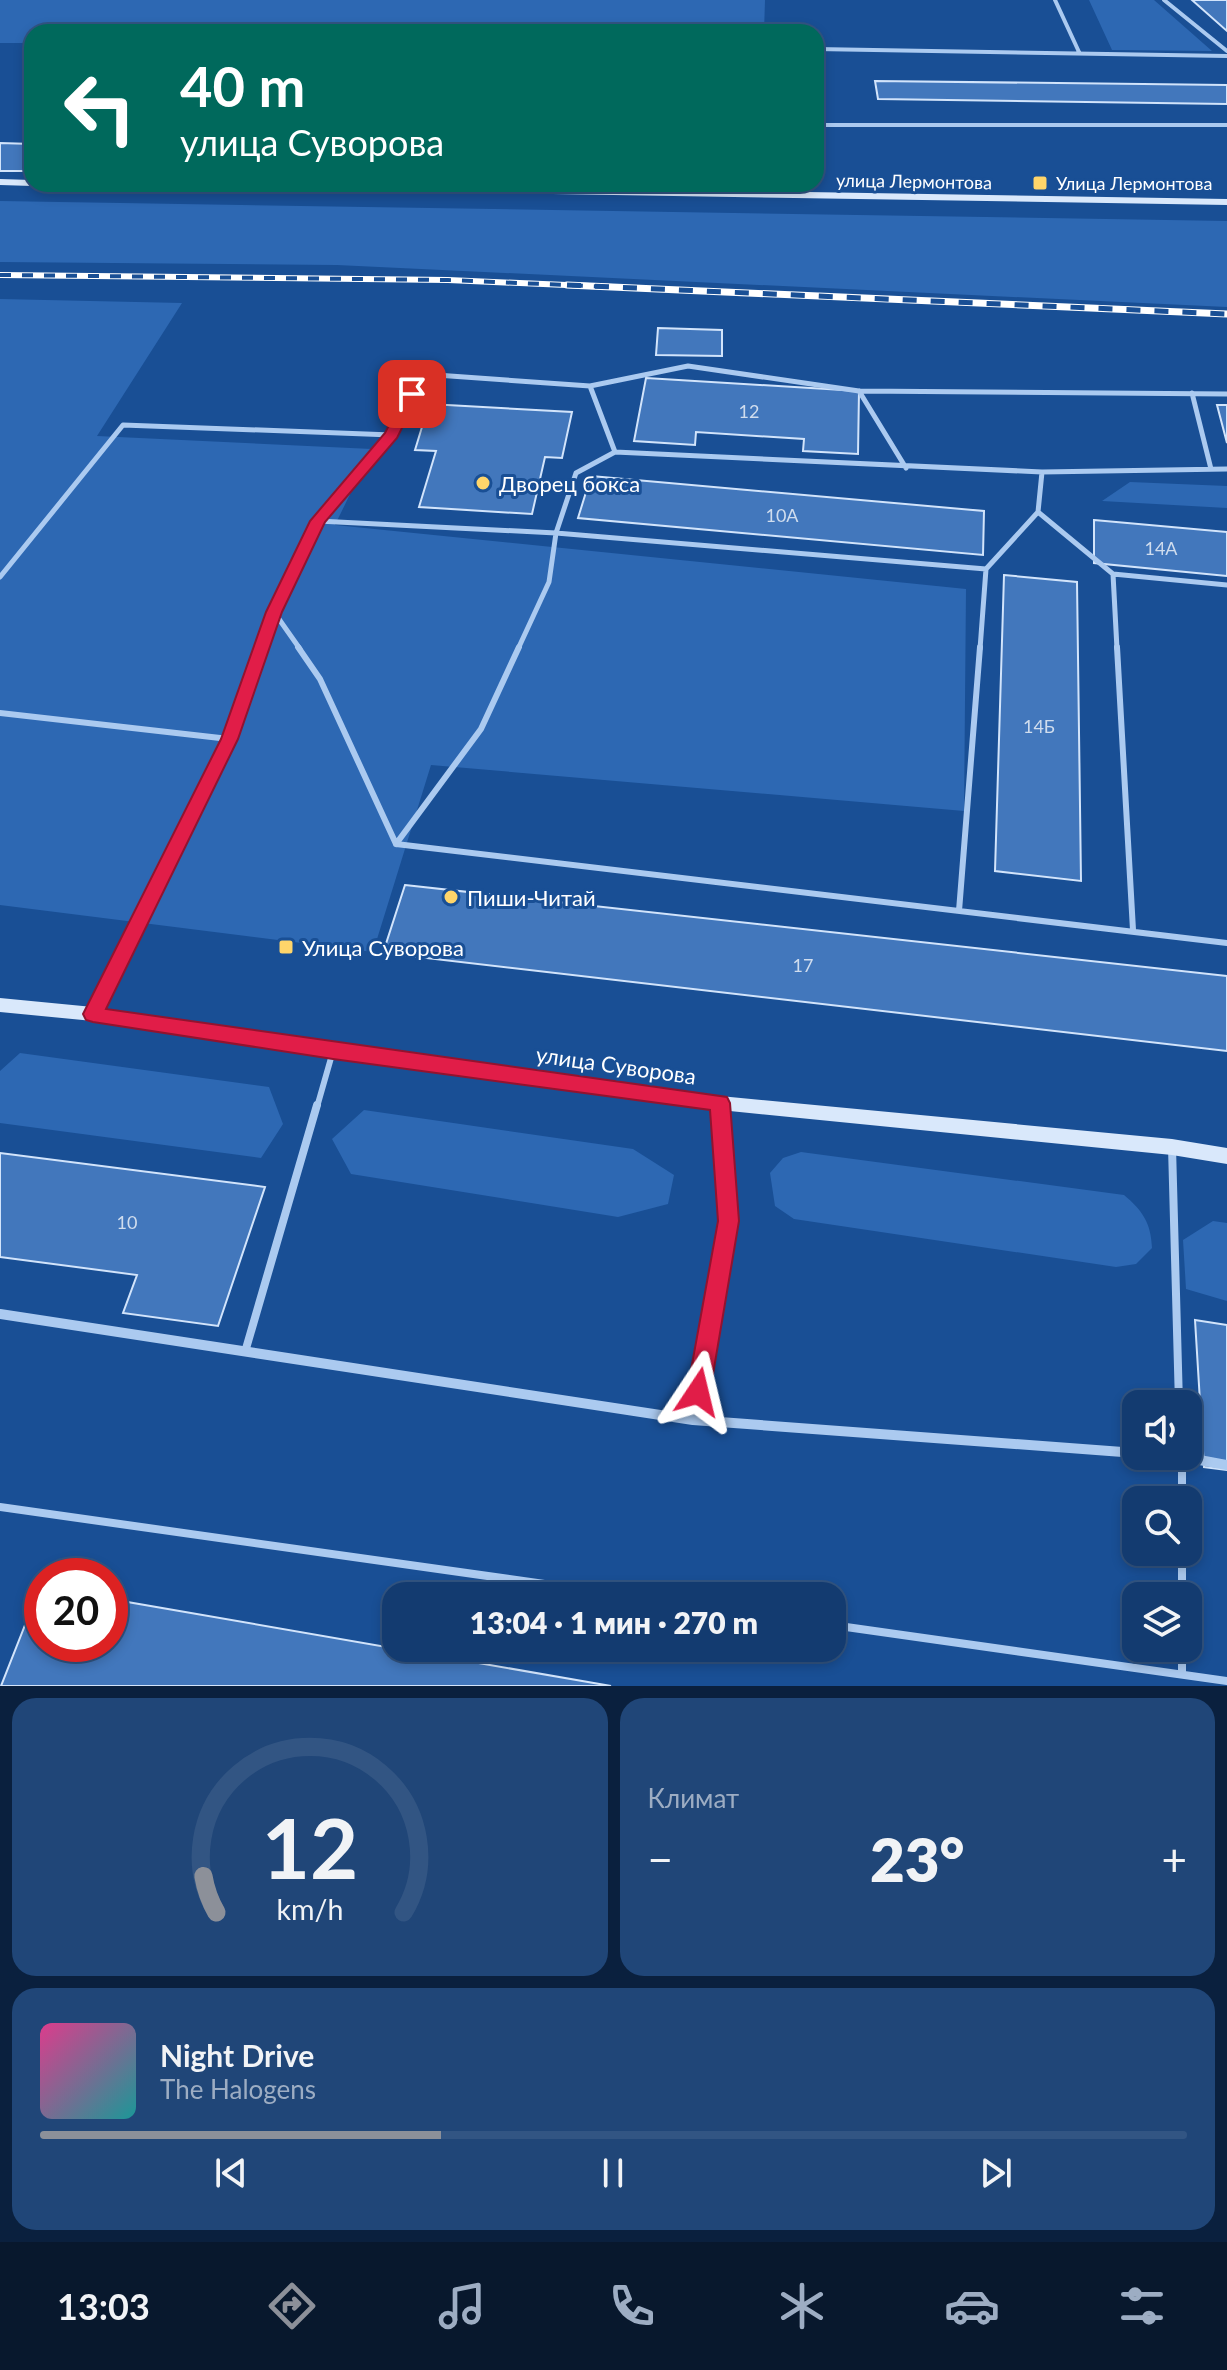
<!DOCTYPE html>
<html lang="ru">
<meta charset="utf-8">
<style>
body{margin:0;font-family:Lato,sans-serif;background:#204678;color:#f1f3f6;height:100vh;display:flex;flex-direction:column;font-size:30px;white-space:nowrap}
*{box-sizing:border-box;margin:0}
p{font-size:26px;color:#9dadc3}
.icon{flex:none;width:44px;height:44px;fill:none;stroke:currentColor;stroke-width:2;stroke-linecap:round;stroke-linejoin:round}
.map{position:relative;height:1686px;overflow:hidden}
.details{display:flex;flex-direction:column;gap:12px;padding:12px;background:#0a203e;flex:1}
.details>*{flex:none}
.hud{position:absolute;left:24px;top:24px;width:800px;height:168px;border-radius:24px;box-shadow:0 4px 12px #0003,0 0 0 2px #325583;background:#00695c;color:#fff;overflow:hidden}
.fabs{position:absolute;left:1122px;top:1390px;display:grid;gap:16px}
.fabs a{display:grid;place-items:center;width:80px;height:80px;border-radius:16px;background:#133b70;box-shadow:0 4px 12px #0003,0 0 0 2px #325583;font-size:40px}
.speed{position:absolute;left:24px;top:1558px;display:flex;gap:16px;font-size:40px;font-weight:700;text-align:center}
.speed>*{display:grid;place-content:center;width:104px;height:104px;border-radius:50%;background:#133b70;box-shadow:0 4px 12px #0003,0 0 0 2px #325583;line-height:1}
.speed .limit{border:12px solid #d22;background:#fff;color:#111}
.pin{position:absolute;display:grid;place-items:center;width:68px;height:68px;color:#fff;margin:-34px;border-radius:16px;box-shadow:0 4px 12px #0006}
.me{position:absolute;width:88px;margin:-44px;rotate:10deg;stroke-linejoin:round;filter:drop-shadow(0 0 6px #0008)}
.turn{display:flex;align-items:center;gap:28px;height:168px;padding:0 24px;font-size:36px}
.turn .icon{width:104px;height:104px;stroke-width:2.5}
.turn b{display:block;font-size:56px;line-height:68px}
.big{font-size:60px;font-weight:800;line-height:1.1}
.details .tile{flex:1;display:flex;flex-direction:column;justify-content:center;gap:12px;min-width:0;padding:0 28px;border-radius:24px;background:#204678}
.details .dial{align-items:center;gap:0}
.dial svg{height:208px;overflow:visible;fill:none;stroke:#325583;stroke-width:7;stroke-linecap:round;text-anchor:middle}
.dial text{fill:#f1f3f6;stroke:none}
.song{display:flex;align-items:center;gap:24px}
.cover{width:96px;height:96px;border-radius:12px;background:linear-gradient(135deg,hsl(330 70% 55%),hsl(180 70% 35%))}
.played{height:8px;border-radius:4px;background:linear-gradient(90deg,#8c9099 35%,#325583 35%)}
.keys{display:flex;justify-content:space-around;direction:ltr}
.heat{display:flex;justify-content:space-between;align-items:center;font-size:44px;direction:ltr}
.details .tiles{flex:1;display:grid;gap:12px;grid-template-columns:1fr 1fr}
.tile:last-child{grid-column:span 2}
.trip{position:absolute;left:382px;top:1582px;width:464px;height:80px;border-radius:24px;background:#133b70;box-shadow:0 4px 12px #0003,0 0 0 2px #325583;font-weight:800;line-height:80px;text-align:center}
.menu{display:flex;height:128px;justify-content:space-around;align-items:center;background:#08182d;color:#9dadc3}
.menu .icon{width:56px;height:56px}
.menu .on{color:#8c9099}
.menu b{font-size:36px;color:#f1f3f6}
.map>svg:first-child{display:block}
.green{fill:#2d68b3}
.building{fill:#4277bc;stroke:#d2e4fb;stroke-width:2}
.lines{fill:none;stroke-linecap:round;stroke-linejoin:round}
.lane-far3{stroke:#abcaf0;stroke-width:4}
.lane-far2{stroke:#abcaf0;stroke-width:5}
.lane-far1{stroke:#abcaf0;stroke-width:6}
.lane{stroke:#abcaf0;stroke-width:8}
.street{stroke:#abcaf0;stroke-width:10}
.secondary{fill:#d9e8fb;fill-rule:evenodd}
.rail-far1-casing{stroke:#fff;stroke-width:6}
.rail-casing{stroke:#fff;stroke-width:7}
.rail-far1{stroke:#194f95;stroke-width:4;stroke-dasharray:11;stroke-linecap:butt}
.rail{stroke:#194f95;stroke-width:5;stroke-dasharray:14;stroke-linecap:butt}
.route{fill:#e11d48;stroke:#92132f;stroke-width:2}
.poi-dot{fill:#ffd56a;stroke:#194f95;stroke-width:3}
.labels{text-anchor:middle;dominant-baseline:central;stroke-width:6;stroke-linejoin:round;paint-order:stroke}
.far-street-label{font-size:18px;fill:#fff;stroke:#194f95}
.far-poi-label{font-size:18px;fill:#fff;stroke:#194f95;text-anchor:start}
.number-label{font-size:18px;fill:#d0ddee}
.poi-label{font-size:22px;fill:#fff;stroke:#194f95;text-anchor:start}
.street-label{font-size:22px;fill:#fff;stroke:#194f95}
</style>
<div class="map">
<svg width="1227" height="1686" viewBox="0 0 1227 1686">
<rect width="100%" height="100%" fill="#194f95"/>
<path class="green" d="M0,0h765l-1,32h-732v11h-32z
M1089,0h65l58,51 -100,-1z
M0,201l1227,20v86l-890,-42 -337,-3z
M0,299l182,4 -85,133 275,13 -37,76 631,64 -2,222 -533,-46 -58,187 -373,-47z
M1130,482l97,4v22l-125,-7z
M20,1053l249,34 14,37 -22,34 -261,-35v-52z
M364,1110l269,39 41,26 -6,29 -50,13 -267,-43 -19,-35z
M801,1152l323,43c19,16 27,28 28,53l-16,16 -20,3 -322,-48 -19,-13 -5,-33 13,-15z
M1213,1221l14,2v78l-41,-12 -3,-49z"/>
<path class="building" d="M1192,0h35v31z
M875,81l352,4v19l-349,-5z
M0,143l32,1v27h-32z
M554,184h196l1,4 -197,-2z
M658,328l64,2v26l-66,-1z
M646,378l213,13 -1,63 -55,-3 1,-12 -108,-7 -1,13 -61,-4z
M429,404l143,8 -10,46 -17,-1 -13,57 -113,-7 17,-56 -21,-1z
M1217,405h10v38z
M591,476l393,35 -1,44 -405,-37z
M1094,520l133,12v44l-133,-13z
M1004,575l73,7 4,299 -86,-10z
M405,885l822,91v75l-844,-98z
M0,1153l265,34 -47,139 -95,-13 14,-38 -137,-18z
M1195,1320l32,5v145l-23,-3z
M40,1587l2,57h68v-45l501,87h-610z"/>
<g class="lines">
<path class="lane-far3" d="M1055,0l24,52
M1164,0l63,51
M816,49l411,7
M816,125h411"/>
<path class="lane-far2" d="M590,386l98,-20 171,25 368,3
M859,391l47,77
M1192,393l19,76
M1042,472l-4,40 75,62
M318,521l238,12 430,36 -6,80
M986,569l52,-57
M0,577l123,-152 269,10
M274,612l26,37
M261,649l13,-37 44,-91 74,-86 30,-61 168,12 25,66 427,20 185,-3
M518,649l31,-67 7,-49 20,-60 39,-21
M1117,649l-4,-75 114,11"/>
<path class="lane-far1" d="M298,647l22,32 76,165
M1117,647l16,283
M0,713l229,26
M396,844l831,99
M396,844l85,-115 38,-82
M959,911l21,-264
M93,1014l136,-275 33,-92
M720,1103v4
M317,1107l16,-56"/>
<path class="lane" d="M1172,1147l7,257
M245,1352l72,-247
M693,1420l35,-199 -8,-116
M1182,1456v44
M0,1507l629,89
M1182,1552v44
M832,1625l395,56
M1182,1648v26"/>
<path class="street" d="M0,1314l693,106 443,33
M1178,1456l49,9"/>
<path class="secondary" d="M0,179l32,1v4h5l-5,2 -32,-1z
M116,184h199l912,15v6l-1106,-18z
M0,998l93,9 240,37 387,52 452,43 55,9v16l-55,-9 -452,-45 -387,-52 -240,-37 -93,-9z"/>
<g class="rail-far1-casing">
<path id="rail-far1" d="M0,275l448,5 165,7"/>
</g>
<g class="rail-casing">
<path id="rail" d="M567,285l660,29"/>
</g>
<use href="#rail-far1" class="rail-far1"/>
<use href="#rail" class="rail"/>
</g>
<path class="route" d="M412,390l7,4 -22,44 -72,84 -43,90 -44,127 -132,270 621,88 3,6 9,118 -29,171 -3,7 -9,3 -8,-3 -3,-7 31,-171 -8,-111 -377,-51 -240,-37 -7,-2 -3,-6 138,-275 45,-127 44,-91 75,-88 20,-39z"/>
<g class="poi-dot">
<rect x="1032" y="175" width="16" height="16" rx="4"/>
<circle cx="483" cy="483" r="8"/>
<circle cx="451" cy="897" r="8"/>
<rect x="278" y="939" width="16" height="16" rx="4"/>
</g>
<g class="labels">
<g class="far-street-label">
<text transform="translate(914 181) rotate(1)">улица Лермонтова</text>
</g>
<g class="far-poi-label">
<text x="1056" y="183">Улица Лермонтова</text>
</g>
<g class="number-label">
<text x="749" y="411">12</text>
<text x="782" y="515">10А</text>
<text x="1161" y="548">14А</text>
<text x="1039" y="726">14Б</text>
<text x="803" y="965">17</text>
<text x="127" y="1222">10</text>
</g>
<g class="poi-label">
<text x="499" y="483">Дворец бокса</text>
<text x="467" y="897">Пиши-Читай</text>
<text x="302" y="947">Улица Суворова</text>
</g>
<g class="street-label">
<text transform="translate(616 1065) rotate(8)">улица Суворова</text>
</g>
</g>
</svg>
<div class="fabs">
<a><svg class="icon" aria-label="sound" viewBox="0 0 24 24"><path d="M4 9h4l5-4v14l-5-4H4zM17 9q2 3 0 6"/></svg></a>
<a><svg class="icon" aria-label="search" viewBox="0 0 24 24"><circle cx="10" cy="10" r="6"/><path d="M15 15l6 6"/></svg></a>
<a><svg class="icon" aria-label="layers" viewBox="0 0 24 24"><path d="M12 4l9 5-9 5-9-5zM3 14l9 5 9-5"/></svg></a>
</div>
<div class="speed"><div class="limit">20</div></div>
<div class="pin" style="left:412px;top:394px;background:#d93025"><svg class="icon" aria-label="arrive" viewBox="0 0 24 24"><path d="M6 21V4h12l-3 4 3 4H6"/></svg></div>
<svg class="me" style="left:698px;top:1392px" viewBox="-20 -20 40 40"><path d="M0-17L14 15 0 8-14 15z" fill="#e11d48" stroke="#fff" stroke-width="4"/></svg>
<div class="trip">13:04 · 1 мин · 270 m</div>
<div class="hud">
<div class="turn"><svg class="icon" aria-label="left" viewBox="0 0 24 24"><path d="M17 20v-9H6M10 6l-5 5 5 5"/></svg><div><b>40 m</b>улица Суворова</div></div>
</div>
</div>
<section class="details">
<div class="tiles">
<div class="tile dial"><svg viewBox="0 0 100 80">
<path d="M14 69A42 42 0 1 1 86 69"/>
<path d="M14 69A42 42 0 0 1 9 55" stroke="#8c9099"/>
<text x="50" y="56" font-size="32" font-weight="700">12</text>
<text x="50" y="72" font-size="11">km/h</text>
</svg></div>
<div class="tile"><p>Климат</p>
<div class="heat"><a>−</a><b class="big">23°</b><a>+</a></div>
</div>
<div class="tile">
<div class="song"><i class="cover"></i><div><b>Night Drive</b><p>The Halogens</p></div></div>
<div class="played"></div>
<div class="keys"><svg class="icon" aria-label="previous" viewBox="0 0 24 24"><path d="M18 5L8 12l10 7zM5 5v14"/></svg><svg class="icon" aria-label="pause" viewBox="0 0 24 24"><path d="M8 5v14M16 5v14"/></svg><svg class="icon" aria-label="next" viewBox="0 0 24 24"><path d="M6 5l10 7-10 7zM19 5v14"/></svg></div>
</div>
</div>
</section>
<nav class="menu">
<b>13:03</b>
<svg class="icon on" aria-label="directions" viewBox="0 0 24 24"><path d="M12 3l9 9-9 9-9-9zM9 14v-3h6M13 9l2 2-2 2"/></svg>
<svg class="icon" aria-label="music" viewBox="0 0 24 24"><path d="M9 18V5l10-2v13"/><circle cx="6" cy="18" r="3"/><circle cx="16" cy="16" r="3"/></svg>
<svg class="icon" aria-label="phone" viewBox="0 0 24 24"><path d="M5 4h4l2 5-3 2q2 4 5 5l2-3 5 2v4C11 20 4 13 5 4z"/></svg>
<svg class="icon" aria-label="climate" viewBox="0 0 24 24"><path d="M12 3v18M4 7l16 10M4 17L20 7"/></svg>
<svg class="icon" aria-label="car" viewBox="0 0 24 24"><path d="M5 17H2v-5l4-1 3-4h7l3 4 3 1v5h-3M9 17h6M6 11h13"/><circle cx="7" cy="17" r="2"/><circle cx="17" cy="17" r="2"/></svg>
<svg class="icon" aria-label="filters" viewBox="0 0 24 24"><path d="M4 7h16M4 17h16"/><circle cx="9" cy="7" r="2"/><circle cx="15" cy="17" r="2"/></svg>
</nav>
